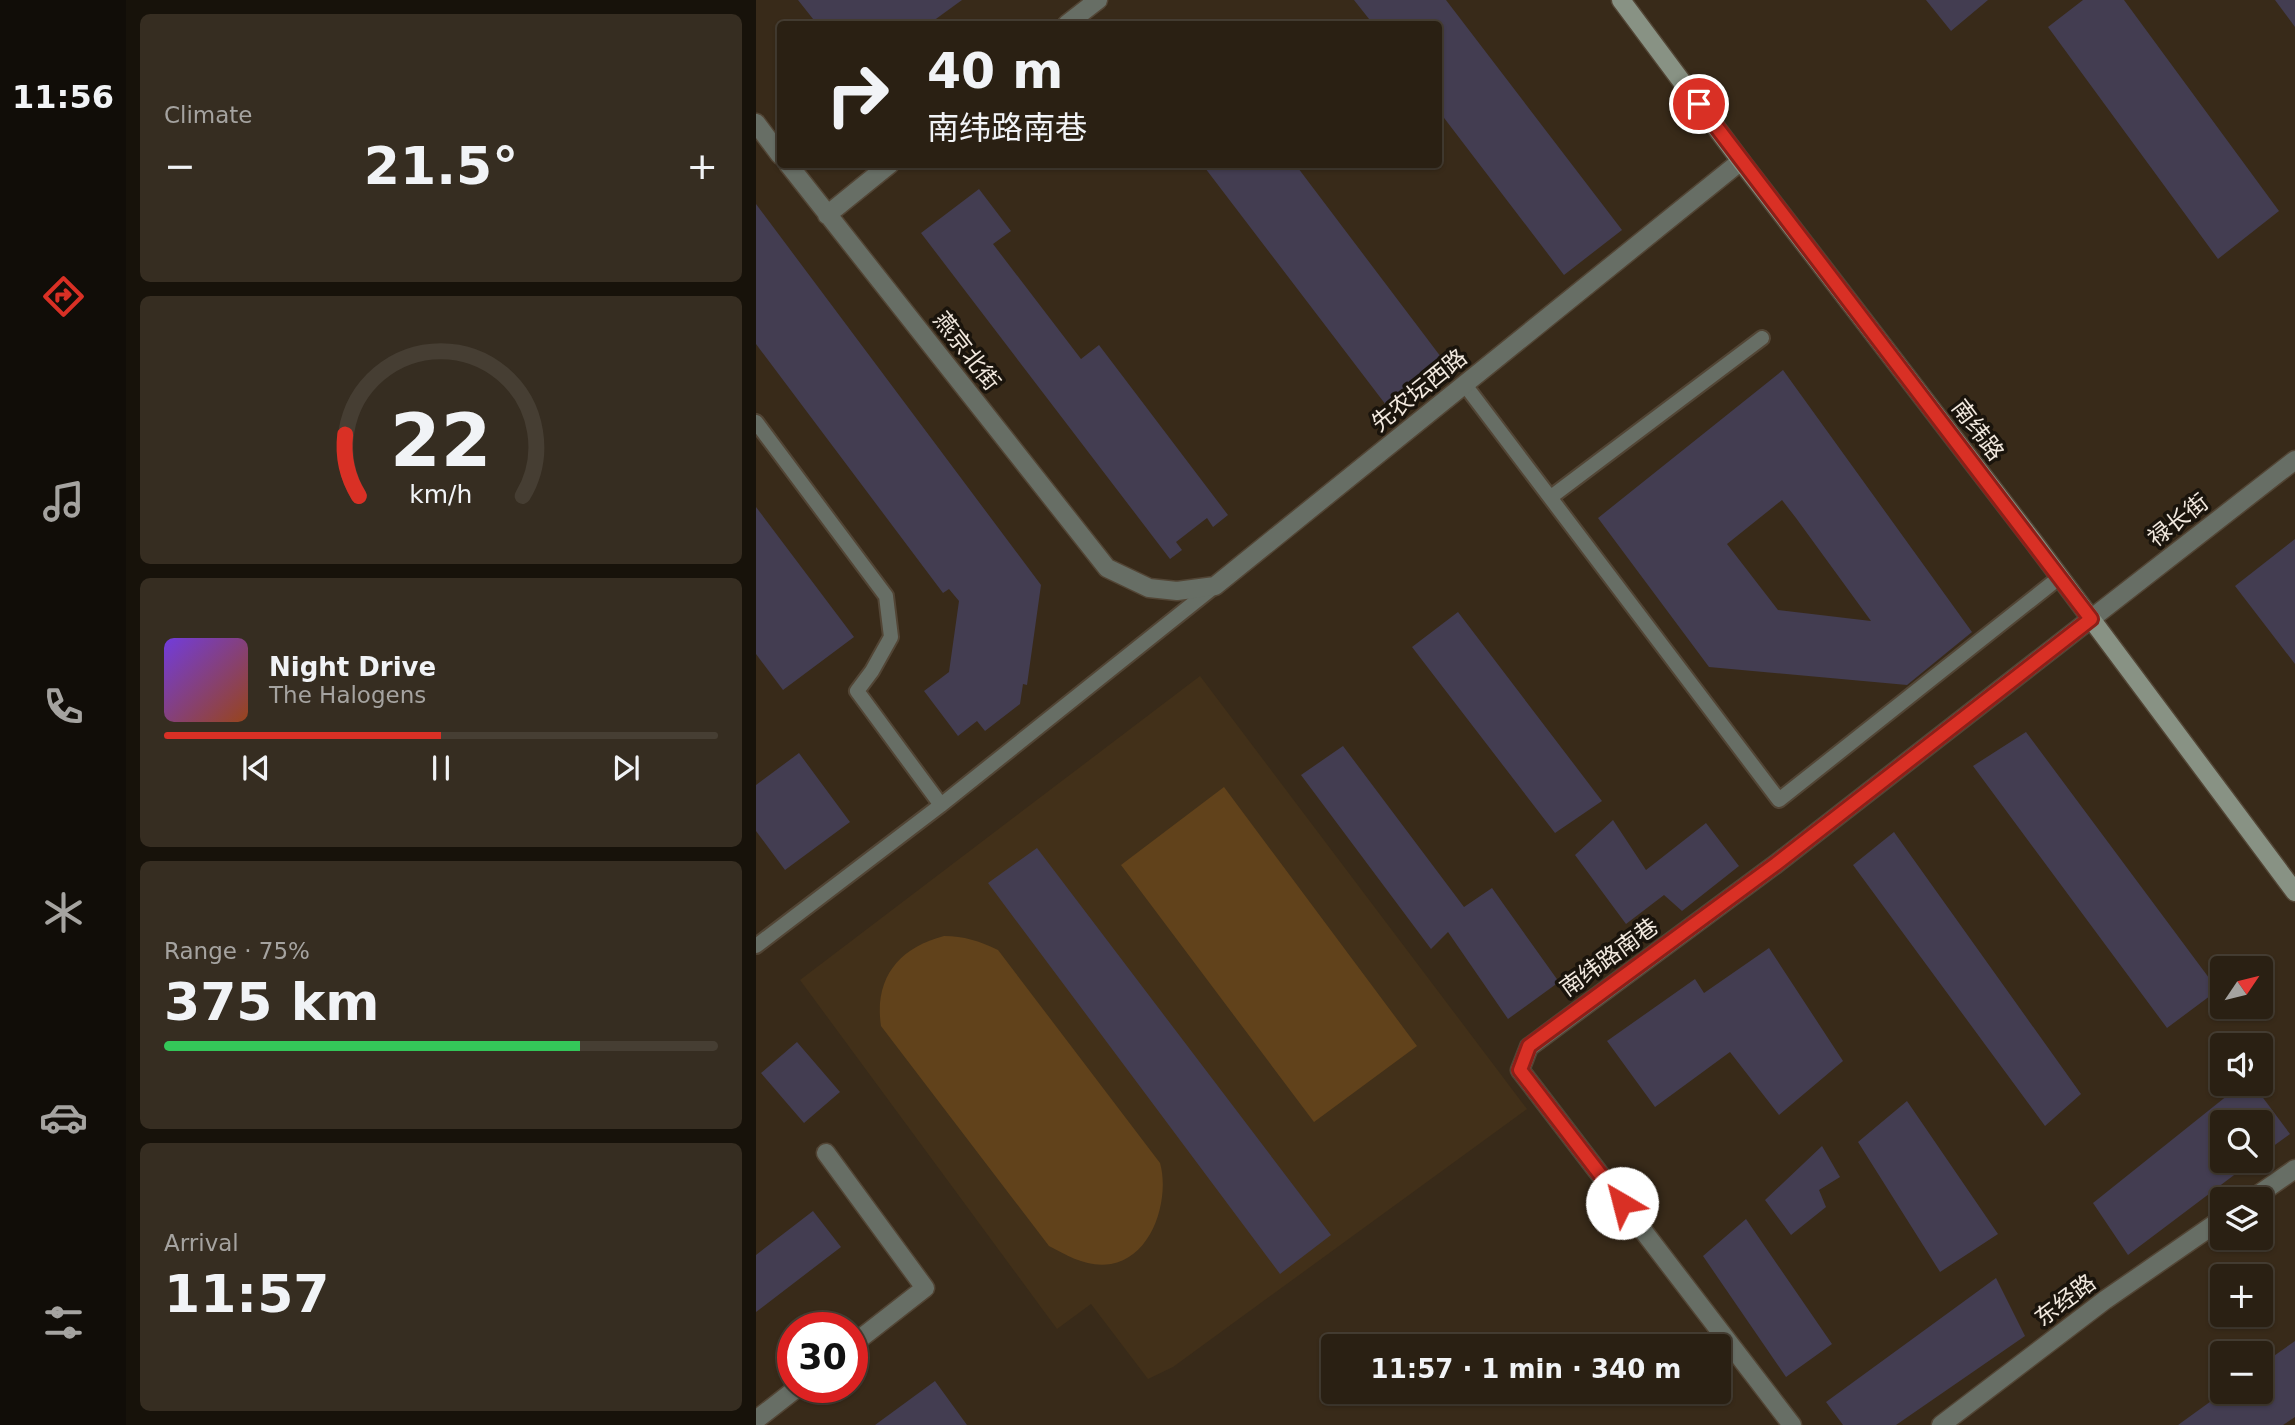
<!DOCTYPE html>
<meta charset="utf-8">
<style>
body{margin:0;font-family:"DejaVu Sans","Noto Sans SC",sans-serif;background:#362d21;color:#f1f3f6;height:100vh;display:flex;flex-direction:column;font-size:26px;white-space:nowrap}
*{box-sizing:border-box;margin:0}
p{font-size:23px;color:#a5a3a0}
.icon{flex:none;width:38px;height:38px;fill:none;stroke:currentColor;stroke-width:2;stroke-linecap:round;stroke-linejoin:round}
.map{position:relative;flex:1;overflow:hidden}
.side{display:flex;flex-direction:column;gap:14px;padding:14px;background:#17120a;width:630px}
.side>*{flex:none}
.top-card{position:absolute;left:21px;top:21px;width:665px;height:147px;border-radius:7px;box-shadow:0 2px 5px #0004,0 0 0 2px #463e33;background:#2a2013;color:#f1f3f6;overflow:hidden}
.needle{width:46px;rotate:55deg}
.controls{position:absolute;left:1454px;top:956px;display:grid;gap:14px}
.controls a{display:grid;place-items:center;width:63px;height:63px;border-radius:7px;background:#2a2013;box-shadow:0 2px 5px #0004,0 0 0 2px #463e33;font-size:35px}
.speed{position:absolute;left:21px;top:1312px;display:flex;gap:14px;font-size:35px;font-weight:700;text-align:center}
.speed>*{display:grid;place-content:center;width:91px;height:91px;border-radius:50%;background:#2a2013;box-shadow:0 2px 5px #0004,0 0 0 2px #463e33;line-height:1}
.speed .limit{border:10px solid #d22;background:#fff;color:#111}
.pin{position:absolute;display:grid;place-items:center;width:60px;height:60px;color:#fff;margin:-30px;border:4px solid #fff;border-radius:50%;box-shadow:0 2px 7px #0007}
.me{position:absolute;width:77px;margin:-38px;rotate:323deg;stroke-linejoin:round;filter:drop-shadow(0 0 5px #0008)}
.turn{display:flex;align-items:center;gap:24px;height:147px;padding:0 35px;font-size:32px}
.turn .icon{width:91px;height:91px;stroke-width:2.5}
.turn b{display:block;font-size:49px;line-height:60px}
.big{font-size:52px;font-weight:700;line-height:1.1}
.side .tile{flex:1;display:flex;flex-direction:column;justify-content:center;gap:10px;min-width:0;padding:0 24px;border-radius:10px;background:#362d21}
.side .dial{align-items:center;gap:0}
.dial svg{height:182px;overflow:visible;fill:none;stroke:#463e33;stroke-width:7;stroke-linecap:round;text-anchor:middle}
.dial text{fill:#f1f3f6;stroke:none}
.song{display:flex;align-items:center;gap:21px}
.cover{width:84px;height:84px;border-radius:10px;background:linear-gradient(135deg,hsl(260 70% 55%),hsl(20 70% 35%))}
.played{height:7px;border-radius:4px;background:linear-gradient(90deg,#d93025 50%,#463e33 50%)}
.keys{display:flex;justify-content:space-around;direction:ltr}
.heat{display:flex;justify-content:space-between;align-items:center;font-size:38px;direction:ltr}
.charge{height:10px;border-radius:5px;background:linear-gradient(90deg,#34c759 75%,#463e33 0)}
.trip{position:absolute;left:565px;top:1334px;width:410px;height:70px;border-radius:7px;background:#2a2013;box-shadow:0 2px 5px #0004,0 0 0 2px #463e33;font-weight:700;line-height:70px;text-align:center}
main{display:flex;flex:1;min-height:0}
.menu{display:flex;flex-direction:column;width:126px;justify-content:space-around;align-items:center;background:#110d08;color:#a5a3a0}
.menu .icon{width:49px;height:49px}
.menu .active{color:#d93025}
.menu b{font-size:32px;color:#f1f3f6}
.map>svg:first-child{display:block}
.built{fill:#423019}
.green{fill:#61421b}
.building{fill:#433d51;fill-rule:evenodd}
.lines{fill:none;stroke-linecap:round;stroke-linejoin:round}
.lane-casing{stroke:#524535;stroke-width:18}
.street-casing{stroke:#524535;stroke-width:21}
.secondary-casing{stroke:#524535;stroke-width:21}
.lane{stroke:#676e65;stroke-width:14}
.street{stroke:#676e65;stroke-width:18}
.secondary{stroke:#889284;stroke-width:18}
.route-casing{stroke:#8d1f18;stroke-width:18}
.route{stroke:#d93025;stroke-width:12}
.labels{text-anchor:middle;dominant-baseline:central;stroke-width:7;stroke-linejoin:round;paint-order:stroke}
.street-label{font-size:23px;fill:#f1e8de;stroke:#1a140c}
</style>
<main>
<nav class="menu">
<b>11:56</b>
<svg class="icon active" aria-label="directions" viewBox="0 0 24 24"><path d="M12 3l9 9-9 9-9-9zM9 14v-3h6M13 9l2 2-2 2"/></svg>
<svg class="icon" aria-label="music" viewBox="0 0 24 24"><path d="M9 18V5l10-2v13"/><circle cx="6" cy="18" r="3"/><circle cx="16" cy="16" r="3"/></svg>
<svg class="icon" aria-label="phone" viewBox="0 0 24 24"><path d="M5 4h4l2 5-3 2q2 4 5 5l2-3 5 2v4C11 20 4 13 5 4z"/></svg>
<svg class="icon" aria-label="climate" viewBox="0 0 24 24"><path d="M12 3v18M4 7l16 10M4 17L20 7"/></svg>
<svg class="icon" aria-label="car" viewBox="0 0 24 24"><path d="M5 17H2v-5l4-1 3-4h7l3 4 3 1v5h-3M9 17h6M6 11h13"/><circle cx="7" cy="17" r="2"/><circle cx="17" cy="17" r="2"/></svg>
<svg class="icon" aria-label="filters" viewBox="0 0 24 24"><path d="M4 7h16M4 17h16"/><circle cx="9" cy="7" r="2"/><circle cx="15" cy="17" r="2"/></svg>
</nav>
<section class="side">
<div class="tile"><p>Climate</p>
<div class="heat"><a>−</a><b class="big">21.5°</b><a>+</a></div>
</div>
<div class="tile dial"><svg viewBox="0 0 100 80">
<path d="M14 69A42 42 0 1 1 86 69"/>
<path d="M14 69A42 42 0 0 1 8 42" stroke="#d93025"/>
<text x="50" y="56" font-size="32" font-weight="700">22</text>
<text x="50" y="72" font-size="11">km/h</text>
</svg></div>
<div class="tile">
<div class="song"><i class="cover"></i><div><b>Night Drive</b><p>The Halogens</p></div></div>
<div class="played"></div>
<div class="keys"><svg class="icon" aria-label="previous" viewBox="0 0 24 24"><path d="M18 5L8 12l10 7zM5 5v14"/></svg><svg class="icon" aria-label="pause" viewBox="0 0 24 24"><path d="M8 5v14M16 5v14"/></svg><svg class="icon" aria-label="next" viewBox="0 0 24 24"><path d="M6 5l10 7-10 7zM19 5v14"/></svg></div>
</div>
<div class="tile"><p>Range · 75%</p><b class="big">375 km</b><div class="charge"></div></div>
<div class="tile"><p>Arrival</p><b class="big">11:57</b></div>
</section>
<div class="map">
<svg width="1539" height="1425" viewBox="0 0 1539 1425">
<rect width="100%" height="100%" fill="#382a19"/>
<path class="built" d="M444,676l327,433 -354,258 -25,12 -57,-75 -34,25 -257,-349z"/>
<path class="green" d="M468,787l193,259 -103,76 -193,-257z
M188,936c20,0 35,5 54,14l162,213c10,35 -7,94 -49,101 -23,4 -43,-8 -62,-18l-168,-220c-7,-47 17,-78 63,-90z"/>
<path class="building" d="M42,0h164l-33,24h-112z
M598,0h92l176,230 -58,45 -126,-165v-86h-65z
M1170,0h62l-37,31z
M1327,0h41l155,211 -61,48 -170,-232z
M1519,0h20v27z
M446,164h93l149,197 -58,44z
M223,189l32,42 -18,13 88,115 18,-14 129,170 -15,12 -6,-9 -31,24 6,8 -12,9 -249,-326z
M0,204l285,381 -14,100 -4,-1 -3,20 -35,27 -8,-10 -19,15 -34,-45 25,-19 10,-71 -10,-12 -6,4 -187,-249z
M1027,370l189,262 -65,53 -198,-18 -111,-149zM1026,500l14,18 75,103 -93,-11 -51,-66z
M0,507l98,130 -71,53 -27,-36z
M1539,539v125l-60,-78z
M702,612l144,189 -47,32 -143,-186z
M1270,732l192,258 -51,38 -194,-262z
M587,746l121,161 28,-19 67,94 -51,37 -60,-87 -17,17 -130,-174z
M43,753l51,69 -65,48 -29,-39v-46z
M857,820l33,50 60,-47 33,43 -57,45 -18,-16 -38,29 -51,-69z
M1138,832l187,262 -36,32 -192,-261z
M281,848l294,387 -51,39 -292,-391z
M1013,948l74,113 -64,54 -49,-63 -75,55 -48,-66 88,-62 9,14z
M41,1042l43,50 -36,31 -43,-50z
M1487,1083h9l38,51 -29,21v-33h-39v38h32l-126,95 -35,-52z
M1151,1101l91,133 -58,38 -82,-130z
M1066,1146l18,31 -21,13 7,17 -35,28 -26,-35z
M57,1211l28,36 -85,65v-57z
M990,1219l86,125 -46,33 -83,-121z
M1240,1278l29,58 -129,89h-53l-17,-23z
M1539,1341v76l-12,8h-105l47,-34h36v-26z
M179,1381l32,44h-92z"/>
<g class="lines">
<g class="lane-casing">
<path id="lane" d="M709,385l314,415 281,-223
M0,422l130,174 5,41 -19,34 -15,20 84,114
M795,497l211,-159
M0,946l185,-141 274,-219"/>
</g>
<g class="street-casing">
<path id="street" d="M311,24l31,-24
M0,123l24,32
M32,164l319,404 42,20 28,3 38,-5 526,-425
M71,215l63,-51
M70,1153l99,135 -73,57
M1496,1199l43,-30
M0,1420l41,-32
M1036,1425l-272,-355 9,-23 247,-183 519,-404
M1185,1425l164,-125 117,-81"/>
</g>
<g class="secondary-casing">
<path id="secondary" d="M865,0l120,161 292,380 262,351"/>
</g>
<use href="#lane" class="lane"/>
<use href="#street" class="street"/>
<use href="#secondary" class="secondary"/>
</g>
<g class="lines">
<g class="route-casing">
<path id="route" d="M866,1203l-102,-133 9,-24 247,-182 315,-245 -392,-515"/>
</g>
<use href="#route" class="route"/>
</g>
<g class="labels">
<g class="street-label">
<text transform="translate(211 351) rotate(52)">燕京北街</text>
<text transform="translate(663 390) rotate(-39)">先农坛西路</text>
<text transform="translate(1222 430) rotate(53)">南纬路</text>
<text transform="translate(1422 520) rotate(-38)">禄长街</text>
<text transform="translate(853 957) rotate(-36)">南纬路南巷</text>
<text transform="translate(1309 1300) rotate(-37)">东经路</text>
</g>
</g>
</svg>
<div class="controls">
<a><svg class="needle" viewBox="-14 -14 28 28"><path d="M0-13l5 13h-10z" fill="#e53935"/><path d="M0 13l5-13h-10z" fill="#a5a3a0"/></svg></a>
<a><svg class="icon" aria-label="sound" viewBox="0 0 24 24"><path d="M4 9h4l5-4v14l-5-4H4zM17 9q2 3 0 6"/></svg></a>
<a><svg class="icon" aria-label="search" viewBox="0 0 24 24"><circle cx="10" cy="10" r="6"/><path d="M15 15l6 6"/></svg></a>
<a><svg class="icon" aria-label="layers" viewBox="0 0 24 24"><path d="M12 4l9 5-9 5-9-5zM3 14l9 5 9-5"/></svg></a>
<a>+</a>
<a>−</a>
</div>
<div class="speed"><div class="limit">30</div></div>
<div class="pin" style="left:943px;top:104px;background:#d93025"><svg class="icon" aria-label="arrive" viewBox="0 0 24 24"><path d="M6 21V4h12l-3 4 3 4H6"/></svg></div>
<svg class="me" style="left:866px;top:1203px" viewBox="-20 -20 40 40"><circle r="19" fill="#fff"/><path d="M0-13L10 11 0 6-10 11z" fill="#d93025"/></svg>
<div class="trip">11:57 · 1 min · 340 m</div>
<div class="top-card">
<div class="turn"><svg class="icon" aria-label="right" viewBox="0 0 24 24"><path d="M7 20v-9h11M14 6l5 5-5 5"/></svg><div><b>40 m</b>南纬路南巷</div></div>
</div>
</div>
</main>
